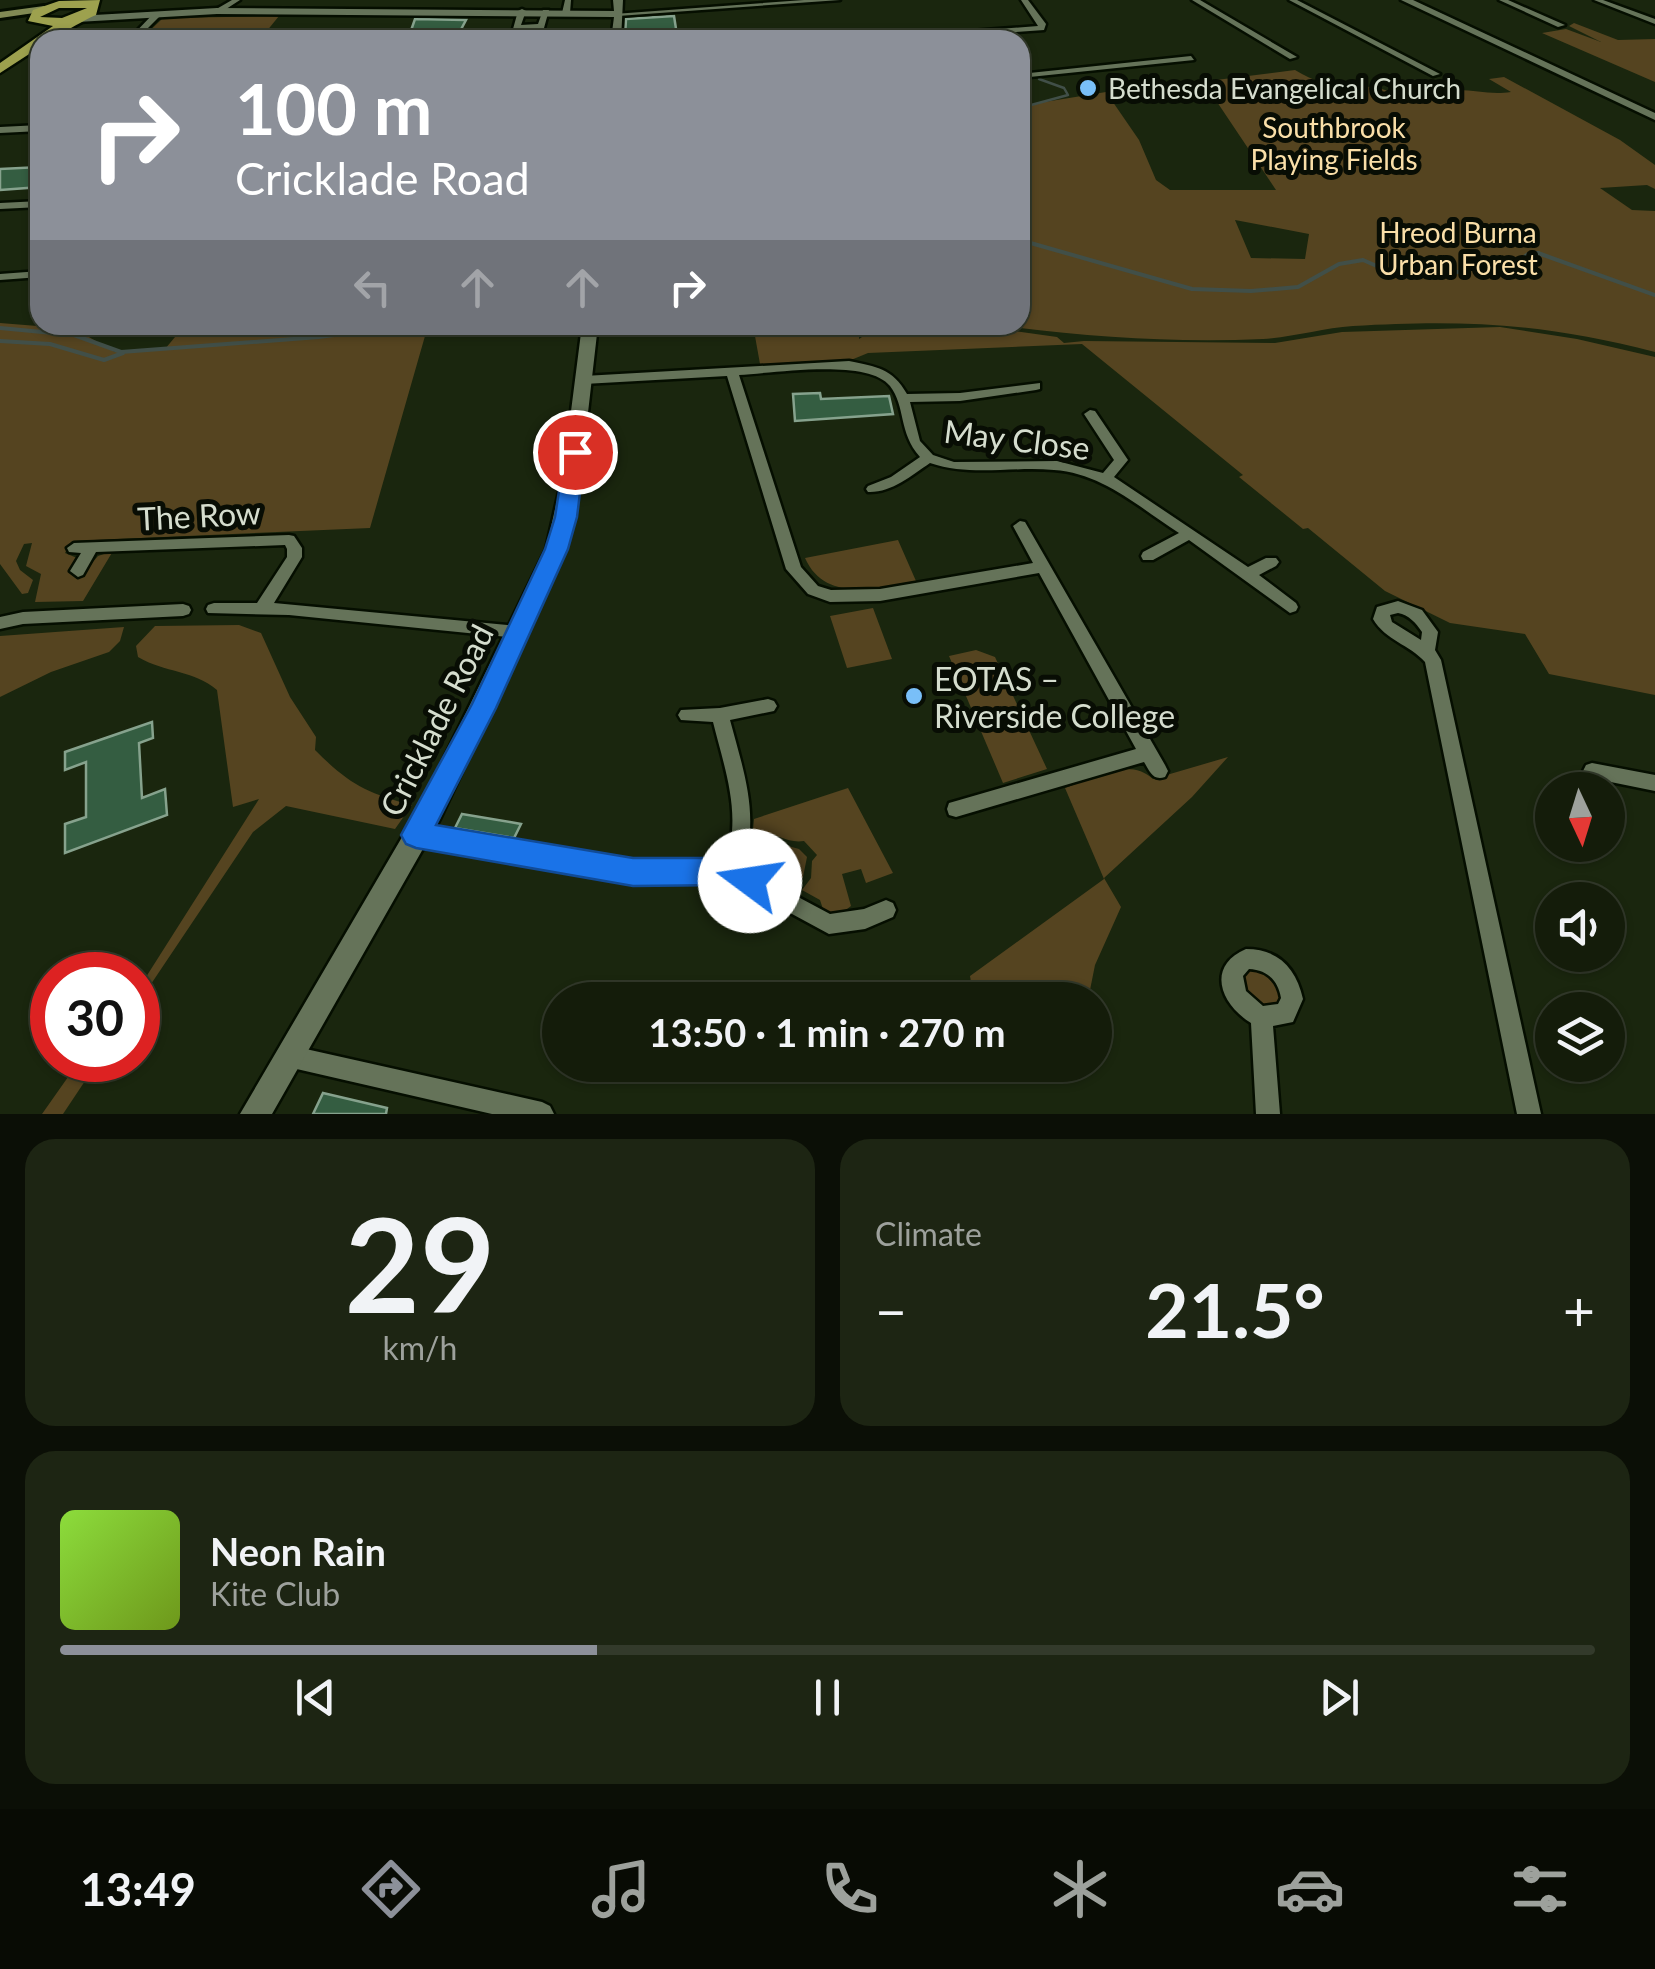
<!DOCTYPE html>
<meta charset="utf-8">
<style>
body{margin:0;font-family:Lato,sans-serif;background:#1d2513;color:#f1f3f6;height:100vh;display:flex;flex-direction:column;font-size:38px;white-space:nowrap}
*{box-sizing:border-box;margin:0}
p{font-size:32px;color:#9da19c}
.icon{flex:none;width:55px;height:55px;fill:none;stroke:currentColor;stroke-width:2;stroke-linecap:round;stroke-linejoin:round}
.map{position:relative;height:1114px;overflow:hidden}
.panel{display:flex;flex-direction:column;gap:25px;padding:25px;background:#0b0f06;flex:1}
.panel>*{flex:none}
.hud{position:absolute;left:30px;top:30px;width:1000px;height:305px;border-radius:30px;box-shadow:0 2px 8px #0004,0 0 0 2px #333a2b;background:#8c9099;color:#fff;overflow:hidden}
.needle{width:65px;rotate:176deg}
.controls{position:absolute;left:1535px;top:772px;display:grid;gap:20px}
.controls a{display:grid;place-items:center;width:90px;height:90px;border-radius:50%;background:#141c0a;box-shadow:0 2px 8px #0004,0 0 0 2px #333a2b;font-size:50px}
.speed{position:absolute;left:30px;top:952px;display:flex;gap:20px;font-size:50px;font-weight:700;text-align:center}
.speed>*{display:grid;place-content:center;width:130px;height:130px;border-radius:50%;background:#141c0a;box-shadow:0 2px 8px #0004,0 0 0 2px #333a2b;line-height:1}
.speed .limit{border:15px solid #d22;background:#fff;color:#111}
.pin{position:absolute;display:grid;place-items:center;width:85px;height:85px;color:#fff;margin:-42px;border:5px solid #fff;border-radius:50%;box-shadow:0 2px 10px #0007}
.me{position:absolute;width:110px;margin:-55px;rotate:284deg;stroke-linejoin:round;filter:drop-shadow(0 0 8px #0008)}
.turn{display:flex;align-items:center;gap:35px;height:210px;padding:0 40px;font-size:45px}
.turn .icon{width:130px;height:130px;stroke-width:2.5}
.turn b{display:block;font-size:70px;line-height:85px}
.lanes{display:flex;align-items:center;height:95px;padding:0 40px;background:#0003;justify-content:center;gap:50px;direction:ltr}
.lanes .off{opacity:.35}
.big{font-size:75px;font-weight:700;line-height:1.1}
.panel .card{flex:1;display:flex;flex-direction:column;justify-content:center;gap:15px;min-width:0;padding:0 35px;border-radius:30px;background:#1d2513}
.panel .dial{align-items:center;gap:0}
.dial b{font-size:130px;line-height:1}
.song{display:flex;align-items:center;gap:30px}
.cover{width:120px;height:120px;border-radius:15px;background:linear-gradient(135deg,hsl(90 70% 55%),hsl(80 70% 35%))}
.played{height:10px;border-radius:5px;background:linear-gradient(90deg,#8c9099 35%,#333a2b 35%)}
.keys{display:flex;justify-content:space-around;direction:ltr}
.heat{display:flex;justify-content:space-between;align-items:center;font-size:55px;direction:ltr}
.panel .tiles{flex:1;display:grid;gap:25px;grid-template-columns:1fr 1fr}
.card:last-child{grid-column:span 2}
.trip{position:absolute;left:542px;top:982px;width:570px;height:100px;border-radius:50px;background:#141c0a;box-shadow:0 2px 8px #0004,0 0 0 2px #333a2b;font-weight:700;line-height:100px;text-align:center}
.menu{display:flex;height:160px;justify-content:space-around;align-items:center;background:#080b04;color:#9da19c}
.menu .icon{width:70px;height:70px}
.menu .on{color:#8c9099}
.menu b{font-size:45px;color:#f1f3f6}
.map>svg:first-child{display:block}
.green{fill:#554420;fill-rule:evenodd}
.lines{fill:none;stroke-linecap:round;stroke-linejoin:round}
.stream-far1{stroke:#414f48;stroke-width:2.5}
.stream{stroke:#414f48;stroke-width:4}
.building{fill:#345d41;stroke:#86a28d;stroke-width:2.5}
.minor-casing{stroke:#050e00;stroke-width:5}
.tertiary-casing{stroke:#050e00;stroke-width:5}
.secondary-casing{stroke:#050e00;stroke-width:6}
.primary-casing{stroke:#050e00;stroke-width:5}
.minor{fill:#657359;fill-rule:evenodd}
.tertiary{fill:#657359;fill-rule:evenodd}
.secondary{fill:#818a54;fill-rule:evenodd}
.primary{fill:#9da14e;fill-rule:evenodd}
.route{fill:#1a73e8;stroke:#114b97;stroke-width:2.5}
.poi-dot{fill:#79bff8;stroke:#080d04;stroke-width:4}
.labels{text-anchor:middle;dominant-baseline:central;stroke-width:10;stroke-linejoin:round;paint-order:stroke}
.far-poi-label{font-size:28px;fill:#d5ddce;stroke:#080d04;text-anchor:start}
.far-park-label{font-size:28px;fill:#fadfa8;stroke:#080d04}
.street-label{font-size:32px;fill:#d5ddce;stroke:#080d04}
.poi-label{font-size:32px;fill:#d5ddce;stroke:#080d04;text-anchor:start}
</style>
<div class="map">
<svg width="1655" height="1114" viewBox="0 0 1655 1114">
<rect width="100%" height="100%" fill="#1a260e"/>
<path class="green" d="M279,16l-13,16 51,-1 -7,9h-170l23,-22z
M1574,23l44,17 37,-1v43l-113,-49 24,-4 35,13 -32,-16z
M1295,70c19,11 36,18 57,19 7,1 16,-4 23,-2 17,5 34,11 52,10 19,0 15,-8 31,-7 19,0 32,5 53,2l-22,-13 15,-2 116,63 35,25v24l-8,-4 -47,3 32,22 23,1v141c-110,-28 -188,-33 -302,-26 -30,2 -59,11 -90,13 -88,4 -179,-2 -266,-14h23v-219l86,-14 33,48 17,40 14,10h106l-69,-103h13l-4,-7zM1235,220l74,14 -4,25 -54,-1z
M0,323l75,6 40,23 50,-3 20,-24h316l-76,11 -55,192 -298,13 -7,12 12,5 -8,15h14l15,-17 15,-5 -30,50 -48,1 6,-28 -15,-8 6,-23 -8,1 -8,17 4,9 13,10 -5,13 -6,1 -22,-30z
M753,325h106v14l6,-4v-10h107l85,12 7,6 20,-2 191,2 67,-11 158,-5 77,12 78,18v338l-106,-21 -24,-40 -75,-11 -65,-32 -77,-63 -5,1 -64,-52 4,-2 -161,-131 -214,9 -17,7 -91,4z
M898,540l18,41c-40,7 -91,22 -111,-23z
M873,608l19,51 -45,9 -17,-52z
M239,625l22,8 29,64 26,40 -1,13c34,34 51,43 97,55l-17,24 -109,-23 -33,26 -106,158 -8,-2 120,-189 -26,8 -16,-117c-23,-20 -52,-17 -79,-33l-2,-11 19,-20z
M124,627l-4,14 -11,11 -58,20 -51,25v-61z
M976,650l19,7 52,112 -44,14 -54,-127z
M1228,757l-36,40 -88,81 17,29 -26,58 -7,35h-114l-4,-24 134,-97 -39,-91c28,-10 64,-32 88,-9z
M848,788l45,85 -27,10 -5,-14 -19,5 9,32 -12,9 -15,-3 -4,-12 -18,-10 9,-12 1,-17 5,-6 -13,-14c-19,3 -32,-11 -51,-11l1,-11z
M752,836l47,13 8,8 -4,20 -7,10 -35,-19 -4,-16h-7z
M1255,967l19,8 9,21 -6,10 -15,2 -17,-13 -2,-21z
M80,1060h19l-36,54h-21z
M973,1065h108l-2,14 -107,-1z"/>
<g class="lines">
<path class="stream-far1" d="M1020,108l48,-13 -4,-7 -25,-9"/>
<path class="stream" d="M1020,240l172,49 59,2 47,-4 41,-23 24,-4 39,17 66,-6 4,-7 36,5 20,-15 10,-1 117,42
M0,328l74,7 47,17 198,-15 92,-12
M0,341l50,3 54,16 19,-7"/>
</g>
<path class="building" d="M674,16l3,19 -52,3 1,-19z
M415,19l51,1 -8,15 -50,4z
M40,167v20l-40,3v-21z
M820,393l1,6 68,-3 4,18 -98,7 -2,-27z
M152,722l1,16 -14,5 3,55 23,-9 2,26 -102,38v-29l21,-7v-55l-21,8v-18z
M462,814l48,8 11,2 -7,14 -59,-10z
M323,1093l64,15 -1,6h-73z"/>
<g class="lines">
<g class="minor-casing">
<path id="minor" d="M232,0h8l-20,13 -7,-2z
M565,0h6l-1,13 -4,2 -4,-2z
M804,0h36l-222,16 -4,-2z
M1021,0h7l18,24 -2,6 -136,10h-35l4,-2 161,-12z
M1192,0h8l97,57 -7,2z
M1289,0h8l143,74 -7,2z
M1499,0h9l57,25 -7,2z
M1594,0h9l52,19v5z
M522,9l4,2 -5,14 17,-1 5,-14h6l-5,18 -31,1 5,-18z
M154,13l7,2 -25,25h-8z
M1191,56l3,4 -174,18v-4z
M40,125v6l-40,2v-6z
M40,201v6l-40,2v-6z
M40,271v6l-40,3v-6z
M849,361c28,6 43,7 58,33l53,-1 80,-10v6l-4,1 -76,11 -50,1 10,39 13,14 21,7 103,-1 46,12 11,-13 -30,-46 6,-4 5,1 33,49 -14,17 134,90 18,-9h10l3,4 -3,4 -17,9 37,28 2,4 -2,4 -6,2 -101,-73 -36,20h-10l-2,-4 2,-4 36,-19c-39,-25 -77,-60 -125,-63 -42,-4 -82,7 -124,-7 -19,13 -39,30 -62,29l-2,-3 2,-3 23,-9 29,-20c-22,-25 -14,-50 -30,-71 -22,-28 -116,-13 -151,-11l62,192 17,19 13,4 49,-1 153,-26 -20,-37 7,-5 5,1 140,243 3,6 -3,6c-12,4 -15,-5 -21,-15l-188,55 -7,-2 -2,-6 2,-6 7,-2 180,-52 -97,-176 -159,28 -50,1 -22,-8 -22,-25 -59,-193 -143,8 -6,-4 6,-4z
M289,535l5,1 8,12v9l-28,46 244,23 6,2 2,4 -2,4 -6,2 -229,-23 -81,-2 -2,-4 2,-4 6,-2h43l30,-46v-8l-2,-4 -189,7 -13,23 -5,2 -8,-6 11,-18 -12,-1 -2,-4 7,-5z
M1398,601l24,9 16,22 -3,18 6,10 100,454h-24l-92,-452c-16,-18 -39,-21 -52,-43l4,-12zM1398,613c11,2 18,10 24,19l-1,8 -29,-18 -2,-7z
M183,604l6,2 2,4 -2,4 -6,2 -160,8 -23,5v-12l23,-5z
M768,699l6,2 3,5 -3,5 -44,9c13,49 31,98 12,147l88,47 34,-5 22,-9 7,3 3,7 -3,7 -28,12 -36,5 -100,-54 -96,1 -217,-37 -7,-3 -3,-6 3,-6 7,-3 217,37 92,-1c18,-46 -1,-95 -12,-140l-32,-2 -3,-5 3,-5 39,-2z
M1592,763l63,12v16l-69,-14 -3,-6 3,-6z
M1246,949c32,0 50,19 57,50l-10,23 -20,4 7,88h-24l-5,-91c-31,-19 -45,-57 -5,-74zM1249,969c19,1 29,12 32,29l-3,6 -15,2 -17,-15 -3,-15z
M288,1045l254,57 8,4 4,8h-62l-204,-47 -8,-3 -3,-8 3,-8z"/>
</g>
<g class="tertiary-casing">
<path id="tertiary" d="M613,0h10l-2,40h-10l3,-23 -397,-3 -140,8 -5,-3 5,-3 140,-8 397,3z
M1401,0h12l242,113v7z
M582,325h16l-17,149 -15,75 -126,270 -168,295h-32l182,-311 124,-254 17,-75z"/>
</g>
<g class="secondary-casing">
<path id="secondary" d="M44,6l4,5 -48,7v-6z"/>
</g>
<g class="primary-casing">
<path id="primary" d="M100,0l-4,15c-15,6 -42,25 -56,25v7l-40,26v-10l53,-37 -25,-5 5,-11 26,-9zM59,8h28l-25,10 -22,-1z"/>
</g>
<use href="#minor" class="minor"/>
<use href="#tertiary" class="tertiary"/>
<use href="#secondary" class="secondary"/>
<use href="#primary" class="primary"/>
</g>
<path class="route" d="M575,445l10,7 -8,65 -9,32 -72,159 -60,117 197,33h98l30,13 4,10 -4,10 -11,4 -22,-10 -95,1 -217,-38 -10,-4 -5,-9 71,-131 73,-155 10,-32 10,-65z"/>
<g class="poi-dot">
<circle cx="1088" cy="88" r="10"/>
<circle cx="914" cy="696" r="10"/>
</g>
<g class="labels">
<g class="far-poi-label">
<text x="1108" y="88">Bethesda Evangelical Church</text>
</g>
<g class="far-park-label">
<text x="1334" y="127">Southbrook<tspan x="1334" dy="32">Playing Fields</tspan></text>
<text x="1458" y="232">Hreod Burna<tspan x="1458" dy="32">Urban Forest</tspan></text>
</g>
<g class="street-label">
<text transform="translate(1017 439) rotate(7)">May Close</text>
<text transform="translate(199 515) rotate(-3)">The Row</text>
<text transform="translate(436 720) rotate(-63)">Cricklade Road</text>
</g>
<g class="poi-label">
<text x="934" y="678">EOTAS –<tspan x="934" dy="37">Riverside College</tspan></text>
</g>
</g>
</svg>
<div class="controls">
<a><svg class="needle" viewBox="-14 -14 28 28"><path d="M0-13l5 13h-10z" fill="#e53935"/><path d="M0 13l5-13h-10z" fill="#9da19c"/></svg></a>
<a><svg class="icon" aria-label="sound" viewBox="0 0 24 24"><path d="M4 9h4l5-4v14l-5-4H4zM17 9q2 3 0 6"/></svg></a>
<a><svg class="icon" aria-label="layers" viewBox="0 0 24 24"><path d="M12 4l9 5-9 5-9-5zM3 14l9 5 9-5"/></svg></a>
</div>
<div class="speed"><div class="limit">30</div></div>
<div class="pin" style="left:575px;top:452px;background:#d93025"><svg class="icon" aria-label="arrive" viewBox="0 0 24 24"><path d="M6 21V4h12l-3 4 3 4H6"/></svg></div>
<svg class="me" style="left:750px;top:881px" viewBox="-20 -20 40 40"><circle r="19" fill="#fff"/><path d="M0-13L10 11 0 6-10 11z" fill="#1a73e8"/></svg>
<div class="trip">13:50 · 1 min · 270 m</div>
<div class="hud">
<div class="turn"><svg class="icon" aria-label="right" viewBox="0 0 24 24"><path d="M7 20v-9h11M14 6l5 5-5 5"/></svg><div><b>100 m</b>Cricklade Road</div></div>
<div class="lanes"><svg class="icon off" aria-label="left" viewBox="0 0 24 24"><path d="M17 20v-9H6M10 6l-5 5 5 5"/></svg><svg class="icon off" aria-label="ahead" viewBox="0 0 24 24"><path d="M12 20V5M6 11l6-6 6 6"/></svg><svg class="icon off" aria-label="ahead" viewBox="0 0 24 24"><path d="M12 20V5M6 11l6-6 6 6"/></svg><svg class="icon" aria-label="right" viewBox="0 0 24 24"><path d="M7 20v-9h11M14 6l5 5-5 5"/></svg></div>
</div>
</div>
<section class="panel">
<div class="tiles">
<div class="card dial"><b>29</b><p>km/h</p></div>
<div class="card"><p>Climate</p>
<div class="heat"><a>−</a><b class="big">21.5°</b><a>+</a></div>
</div>
<div class="card">
<div class="song"><i class="cover"></i><div><b>Neon Rain</b><p>Kite Club</p></div></div>
<div class="played"></div>
<div class="keys"><svg class="icon" aria-label="previous" viewBox="0 0 24 24"><path d="M18 5L8 12l10 7zM5 5v14"/></svg><svg class="icon" aria-label="pause" viewBox="0 0 24 24"><path d="M8 5v14M16 5v14"/></svg><svg class="icon" aria-label="next" viewBox="0 0 24 24"><path d="M6 5l10 7-10 7zM19 5v14"/></svg></div>
</div>
</div>
</section>
<nav class="menu">
<b>13:49</b>
<svg class="icon on" aria-label="directions" viewBox="0 0 24 24"><path d="M12 3l9 9-9 9-9-9zM9 14v-3h6M13 9l2 2-2 2"/></svg>
<svg class="icon" aria-label="music" viewBox="0 0 24 24"><path d="M9 18V5l10-2v13"/><circle cx="6" cy="18" r="3"/><circle cx="16" cy="16" r="3"/></svg>
<svg class="icon" aria-label="phone" viewBox="0 0 24 24"><path d="M5 4h4l2 5-3 2q2 4 5 5l2-3 5 2v4C11 20 4 13 5 4z"/></svg>
<svg class="icon" aria-label="climate" viewBox="0 0 24 24"><path d="M12 3v18M4 7l16 10M4 17L20 7"/></svg>
<svg class="icon" aria-label="car" viewBox="0 0 24 24"><path d="M5 17H2v-5l4-1 3-4h7l3 4 3 1v5h-3M9 17h6M6 11h13"/><circle cx="7" cy="17" r="2"/><circle cx="17" cy="17" r="2"/></svg>
<svg class="icon" aria-label="filters" viewBox="0 0 24 24"><path d="M4 7h16M4 17h16"/><circle cx="9" cy="7" r="2"/><circle cx="15" cy="17" r="2"/></svg>
</nav>
